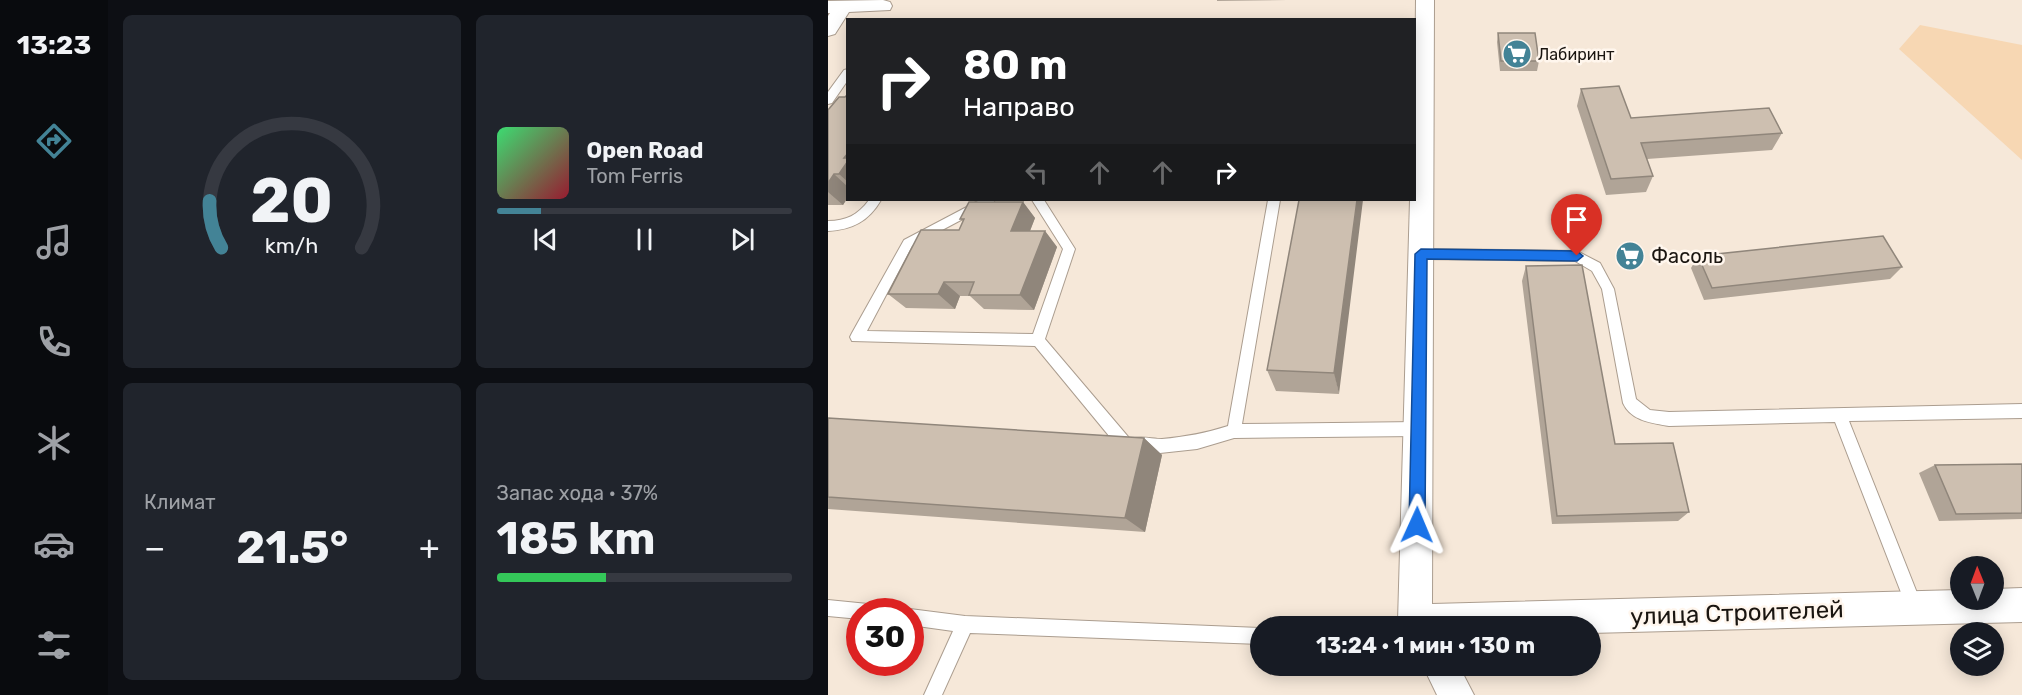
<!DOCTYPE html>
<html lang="ru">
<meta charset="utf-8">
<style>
body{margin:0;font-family:Rubik,sans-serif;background:#20242c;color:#f1f3f6;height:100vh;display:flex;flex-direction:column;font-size:22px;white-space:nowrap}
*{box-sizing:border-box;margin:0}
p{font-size:20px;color:#9ea1a6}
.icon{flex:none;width:33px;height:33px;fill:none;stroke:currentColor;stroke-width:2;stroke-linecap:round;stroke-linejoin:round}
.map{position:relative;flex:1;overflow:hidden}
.side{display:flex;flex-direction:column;gap:15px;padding:15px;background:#0d0f14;width:720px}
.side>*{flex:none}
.banner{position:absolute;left:18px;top:18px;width:570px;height:183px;border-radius:0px;box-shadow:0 3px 15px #0003;background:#202124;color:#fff;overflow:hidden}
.needle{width:39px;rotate:359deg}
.tools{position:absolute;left:1122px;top:556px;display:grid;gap:12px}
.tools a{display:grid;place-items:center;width:54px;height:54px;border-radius:50%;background:#171b24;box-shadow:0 3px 15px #0003;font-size:30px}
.speed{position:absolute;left:18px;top:598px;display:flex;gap:12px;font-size:30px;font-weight:700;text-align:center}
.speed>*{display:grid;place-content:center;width:78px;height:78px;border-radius:50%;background:#171b24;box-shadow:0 3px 15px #0003;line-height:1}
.speed .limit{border:9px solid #d22;background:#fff;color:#111}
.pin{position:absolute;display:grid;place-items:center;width:51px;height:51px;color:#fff;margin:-62px -26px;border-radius:50% 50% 50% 0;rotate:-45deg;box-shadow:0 0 6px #0007}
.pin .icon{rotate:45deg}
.me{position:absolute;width:66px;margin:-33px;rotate:1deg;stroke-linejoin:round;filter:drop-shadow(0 0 4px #0008)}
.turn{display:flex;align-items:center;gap:21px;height:126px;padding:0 18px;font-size:27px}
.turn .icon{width:78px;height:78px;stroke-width:2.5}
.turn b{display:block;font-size:42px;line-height:51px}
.lanes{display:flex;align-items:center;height:57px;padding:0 18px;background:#0003;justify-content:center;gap:30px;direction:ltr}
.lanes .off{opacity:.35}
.big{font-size:45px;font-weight:700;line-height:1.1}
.side .tile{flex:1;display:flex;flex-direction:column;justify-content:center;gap:9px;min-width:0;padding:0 21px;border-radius:9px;background:#20242c}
.side .dial{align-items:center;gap:0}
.dial svg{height:156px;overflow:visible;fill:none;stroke:#363941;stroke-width:7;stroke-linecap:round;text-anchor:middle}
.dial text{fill:#f1f3f6;stroke:none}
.song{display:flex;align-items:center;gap:18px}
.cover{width:72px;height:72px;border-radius:9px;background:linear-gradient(135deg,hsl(140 70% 55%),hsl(350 70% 35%))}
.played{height:6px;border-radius:3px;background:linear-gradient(90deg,#438396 15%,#363941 15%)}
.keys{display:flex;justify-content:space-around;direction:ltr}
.heat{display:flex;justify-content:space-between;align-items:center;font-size:33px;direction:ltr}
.charge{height:9px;border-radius:4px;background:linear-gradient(90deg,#34c759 37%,#363941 0)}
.side .tiles{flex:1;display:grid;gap:15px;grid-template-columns:repeat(2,1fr)}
.trip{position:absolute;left:422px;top:616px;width:351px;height:60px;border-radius:30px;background:#171b24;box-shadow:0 3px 15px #0003;font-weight:700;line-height:60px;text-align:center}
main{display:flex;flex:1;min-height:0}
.menu{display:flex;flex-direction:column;width:108px;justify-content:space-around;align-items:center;background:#090b0e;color:#9ea1a6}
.menu .icon{width:42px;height:42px}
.menu .active{color:#438396}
.menu b{font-size:27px;color:#f1f3f6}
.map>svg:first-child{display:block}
.green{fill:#f7d7b3}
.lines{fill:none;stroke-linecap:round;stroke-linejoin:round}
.lane-casing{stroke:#ab9d8f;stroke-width:2}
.street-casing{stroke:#ab9d8f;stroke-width:2}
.lane{fill:#fff;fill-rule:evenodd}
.street{fill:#fff;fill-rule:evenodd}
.wall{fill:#b0a497}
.shaded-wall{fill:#90867b}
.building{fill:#cdbfb0;stroke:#90867b;stroke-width:1.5}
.route{fill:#1a73e8;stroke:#114b97;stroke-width:1.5}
.labels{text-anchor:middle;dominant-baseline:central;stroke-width:5;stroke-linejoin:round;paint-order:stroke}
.far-poi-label{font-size:16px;fill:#1a1510;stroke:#fff6ed;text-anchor:start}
.poi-label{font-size:20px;fill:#1a1510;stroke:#fff6ed;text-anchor:start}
.near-street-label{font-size:24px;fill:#1a1510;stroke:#fff6ed}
</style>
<main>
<nav class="menu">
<b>13:23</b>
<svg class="icon active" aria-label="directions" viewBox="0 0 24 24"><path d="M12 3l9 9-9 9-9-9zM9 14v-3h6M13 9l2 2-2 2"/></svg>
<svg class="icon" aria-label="music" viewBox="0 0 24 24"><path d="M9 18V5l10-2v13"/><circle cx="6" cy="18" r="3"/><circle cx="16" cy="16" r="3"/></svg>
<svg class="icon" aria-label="phone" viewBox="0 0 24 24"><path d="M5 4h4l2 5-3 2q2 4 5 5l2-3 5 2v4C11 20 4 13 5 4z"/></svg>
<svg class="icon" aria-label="climate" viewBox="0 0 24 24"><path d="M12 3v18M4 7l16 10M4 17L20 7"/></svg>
<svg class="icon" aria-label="car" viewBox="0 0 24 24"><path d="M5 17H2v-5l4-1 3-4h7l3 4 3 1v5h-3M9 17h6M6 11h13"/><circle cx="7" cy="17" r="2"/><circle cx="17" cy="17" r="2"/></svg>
<svg class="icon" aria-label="filters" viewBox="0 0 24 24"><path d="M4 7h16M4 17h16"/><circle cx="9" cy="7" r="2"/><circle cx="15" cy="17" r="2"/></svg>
</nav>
<section class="side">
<div class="tiles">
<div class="tile dial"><svg viewBox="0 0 100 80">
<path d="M14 69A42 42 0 1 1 86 69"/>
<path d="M14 69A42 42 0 0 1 8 45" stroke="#438396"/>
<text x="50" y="56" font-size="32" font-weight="700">20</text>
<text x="50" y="72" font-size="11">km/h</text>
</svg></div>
<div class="tile">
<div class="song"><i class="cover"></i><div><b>Open Road</b><p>Tom Ferris</p></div></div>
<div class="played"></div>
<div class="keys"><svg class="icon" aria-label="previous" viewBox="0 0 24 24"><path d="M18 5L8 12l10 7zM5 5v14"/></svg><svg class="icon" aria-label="pause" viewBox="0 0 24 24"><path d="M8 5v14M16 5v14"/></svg><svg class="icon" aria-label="next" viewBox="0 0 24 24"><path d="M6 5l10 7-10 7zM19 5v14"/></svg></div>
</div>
<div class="tile"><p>Климат</p>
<div class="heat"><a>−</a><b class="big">21.5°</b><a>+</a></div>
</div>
<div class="tile"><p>Запас хода · 37%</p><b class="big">185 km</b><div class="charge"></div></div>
</div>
</section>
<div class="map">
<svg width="1194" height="695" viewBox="0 0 1194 695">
<rect width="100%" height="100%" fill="#f6e8d9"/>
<path class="green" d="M1092,25l102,20v115l-123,-111z"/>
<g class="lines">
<g class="lane-casing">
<path id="lane" d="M20,69v11l-16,23 -4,1v-12l16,-22z
M41,200h12c-12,21 -29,30 -53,31v-10c18,0 30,-6 41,-21z
M152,200h15l-2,3 -81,43 -45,85 166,3 30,-85 -31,-49h12l31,49 -30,90 85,100c10,-4 22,0 32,0 23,-2 44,-6 66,-13l40,-226h12l-38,224 176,-2 5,2 2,5 -2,5 -5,2 -184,2 -37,11 -37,4 -26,-2 -6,-3 -4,2 -5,-2 -84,-102 -183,-5 -2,-4 2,-4 52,-93z
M593,249l156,2 23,12 14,26 22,110 14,11 19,2 353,-8v14l-173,3 74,187 -2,6 -6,2 -6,-2 -2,-6 -72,-186 -166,4c-17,-3 -38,-5 -46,-23l-21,-114 -10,-18 -17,-10 -154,-2 -6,-5z
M0,600l40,4 6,2 2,6h-16v7l-32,-3z
M82,609l55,7 295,12v16l-290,-11 -28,62h-18l29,-64 -43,-6v-13h-6z"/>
</g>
<g class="street-casing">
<path id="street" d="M55,0l7,2 2,4 -2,4 -41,2 -14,22 -7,2v-20l2,-3h-2v-12z
M588,0h18l-2,604 528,-14v10h34v-11l28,-1v34l-432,11v-6h-189l-3,-6 12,-421h4z
M595,666h36l15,29h-37z"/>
</g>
<use href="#lane" class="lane"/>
<use href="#street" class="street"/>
</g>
<path class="wall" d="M389,0h70l-70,1z
M670,33l41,28 -2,10h-37l-3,-29z
M753,89l50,29 151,15 -10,17 -125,9 6,17 -7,16 -40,3 -29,-89z
M20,94v103l-5,8h-15v-95l17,-13z
M471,200l40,194 -63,-3 -9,-21z
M195,202l12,16 -5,13h15l12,16 -23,63 -50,-1 -14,-13h-10l-5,13 -49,-1 -18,-14 71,-64 4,-9 -3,-2z
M870,256l204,11 -12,12 -186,21 -13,-32z
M698,266l89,178 74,68 -11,9 -126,3 -30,-243z
M0,418l316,20 18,17 -17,77 -317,-23z
M1194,464v55l-83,2 -20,-48 16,-8z"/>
<path class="shaded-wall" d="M20,161v21l-9,-8z
M6,174l14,13v10l-5,8 -15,-13v-9z
M529,200h6l-24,194 -5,-21z
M195,202l12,16 -11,28 -13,-15z
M217,231l12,16 -23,63 -14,-15z
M116,282l16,14 -5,13 -17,-15z
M316,438l18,17 -17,77 -20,-14z"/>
<path class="building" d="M670,33h37l4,28h-38z
M791,86l12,32 138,-10 13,25 -141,10 12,33 -42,3 -30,-90z
M20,94v59l-4,5h4v3l-9,13h-5l-6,9v-73l11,-13h6z
M471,200h58l-23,173 -67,-3z
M141,202h54l-12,29h34l-25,64h-51l5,-13h-30l-6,12h-50l33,-64h38l5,-11h-4z
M1055,236l19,31 -190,21 -14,-32z
M754,265l33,179 58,-1 16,69 -132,4 -31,-250z
M0,418l316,20 -19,80 -297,-21z
M1194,464v49l-66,1 -21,-49z"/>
<path class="route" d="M593,249l156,2 6,5 -6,5 -150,-2 -2,266 -3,6 -5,2 -6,-2 -2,-6 6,-271z"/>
<defs>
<g id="supermarket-disc" transform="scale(1.5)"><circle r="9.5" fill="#438396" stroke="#fff6ed"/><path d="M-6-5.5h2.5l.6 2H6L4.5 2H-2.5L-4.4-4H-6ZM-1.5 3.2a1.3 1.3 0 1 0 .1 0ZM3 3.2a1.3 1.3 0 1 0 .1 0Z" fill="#fff"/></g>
</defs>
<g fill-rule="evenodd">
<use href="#supermarket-disc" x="689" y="54"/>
<use href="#supermarket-disc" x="802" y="256"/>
</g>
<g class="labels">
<g class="far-poi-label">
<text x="710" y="54">Лабиринт</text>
</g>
<g class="poi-label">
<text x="823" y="256">Фасоль</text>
</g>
<g class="near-street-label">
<text transform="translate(909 613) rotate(-2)">улица Строителей</text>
</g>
</g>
</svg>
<div class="tools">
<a><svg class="needle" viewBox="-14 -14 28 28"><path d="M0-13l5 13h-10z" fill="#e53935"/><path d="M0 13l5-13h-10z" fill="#9ea1a6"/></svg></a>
<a><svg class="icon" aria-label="layers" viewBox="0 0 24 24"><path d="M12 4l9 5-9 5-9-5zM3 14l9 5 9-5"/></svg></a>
</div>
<div class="speed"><div class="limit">30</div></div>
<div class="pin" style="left:749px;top:256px;background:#d93025"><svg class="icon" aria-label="arrive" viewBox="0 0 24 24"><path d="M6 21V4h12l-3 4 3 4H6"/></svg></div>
<svg class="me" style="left:589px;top:525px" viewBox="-20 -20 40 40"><path d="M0-17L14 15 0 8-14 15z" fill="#1a73e8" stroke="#fff" stroke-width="4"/></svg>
<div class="trip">13:24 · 1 мин · 130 m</div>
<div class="banner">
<div class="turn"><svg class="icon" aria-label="right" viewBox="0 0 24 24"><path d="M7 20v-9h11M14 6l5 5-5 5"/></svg><div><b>80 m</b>Направо</div></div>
<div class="lanes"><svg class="icon off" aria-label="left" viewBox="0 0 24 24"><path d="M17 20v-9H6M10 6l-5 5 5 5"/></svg><svg class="icon off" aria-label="ahead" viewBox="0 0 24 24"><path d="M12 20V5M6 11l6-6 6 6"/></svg><svg class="icon off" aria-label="ahead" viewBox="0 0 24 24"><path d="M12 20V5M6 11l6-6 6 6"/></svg><svg class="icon" aria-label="right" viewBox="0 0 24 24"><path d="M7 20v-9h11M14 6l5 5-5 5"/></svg></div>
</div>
</div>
</main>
